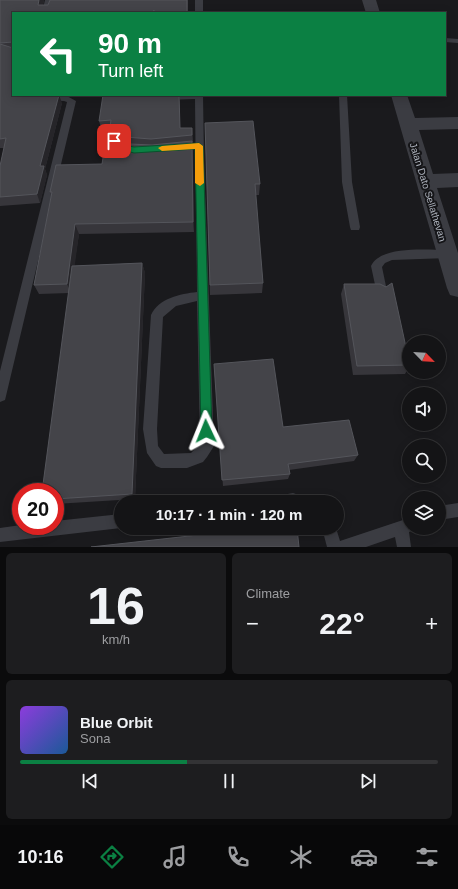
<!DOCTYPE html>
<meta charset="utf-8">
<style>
body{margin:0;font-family:Arial,sans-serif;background:#1d1d1f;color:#f1f3f6;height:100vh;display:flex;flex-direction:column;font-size:15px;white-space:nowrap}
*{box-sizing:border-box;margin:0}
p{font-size:13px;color:#9d9ea1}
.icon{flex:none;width:22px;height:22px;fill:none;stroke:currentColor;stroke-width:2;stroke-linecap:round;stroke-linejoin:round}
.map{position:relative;height:547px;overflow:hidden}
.panel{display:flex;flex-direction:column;gap:6px;padding:6px;background:#0b0b0c;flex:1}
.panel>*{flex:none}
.guide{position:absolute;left:12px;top:12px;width:434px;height:84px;border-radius:0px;box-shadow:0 2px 10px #0003,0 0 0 1px #333335;background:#0b8043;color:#fff;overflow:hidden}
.needle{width:26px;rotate:115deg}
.tools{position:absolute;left:402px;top:335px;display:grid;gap:8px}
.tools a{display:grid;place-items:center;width:44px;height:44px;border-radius:50%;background:#141416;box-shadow:0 2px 10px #0003,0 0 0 1px #333335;font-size:20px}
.speed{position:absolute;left:12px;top:483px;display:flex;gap:8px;font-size:20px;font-weight:700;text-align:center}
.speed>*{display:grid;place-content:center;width:52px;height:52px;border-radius:50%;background:#141416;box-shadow:0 2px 10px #0003,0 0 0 1px #333335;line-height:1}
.speed .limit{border:6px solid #d22;background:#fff;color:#111}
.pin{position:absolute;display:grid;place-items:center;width:34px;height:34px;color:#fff;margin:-17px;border-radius:8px;box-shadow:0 2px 6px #0006}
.me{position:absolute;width:44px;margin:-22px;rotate:358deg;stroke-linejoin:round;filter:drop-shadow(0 0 3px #0008)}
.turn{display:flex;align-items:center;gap:14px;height:84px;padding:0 20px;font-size:18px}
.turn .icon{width:52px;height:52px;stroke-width:2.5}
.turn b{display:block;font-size:28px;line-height:34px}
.big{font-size:30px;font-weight:600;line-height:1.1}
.panel .tile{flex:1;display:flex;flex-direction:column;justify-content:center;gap:6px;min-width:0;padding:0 14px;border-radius:6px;background:#1d1d1f}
.panel .dial{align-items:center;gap:0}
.dial b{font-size:52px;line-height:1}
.song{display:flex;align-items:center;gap:12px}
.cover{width:48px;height:48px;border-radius:6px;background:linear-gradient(135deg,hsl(270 70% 55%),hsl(210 70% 35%))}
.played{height:4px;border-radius:2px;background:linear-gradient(90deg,#0b8043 40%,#333335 40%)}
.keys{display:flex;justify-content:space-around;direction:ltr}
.heat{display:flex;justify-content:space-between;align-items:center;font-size:22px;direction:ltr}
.panel .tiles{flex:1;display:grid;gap:6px;grid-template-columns:1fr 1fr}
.tile:last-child{grid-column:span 2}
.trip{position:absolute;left:114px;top:495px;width:230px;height:40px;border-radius:20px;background:#141416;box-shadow:0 2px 10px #0003,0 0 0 1px #333335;font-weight:600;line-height:40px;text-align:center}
.tabs{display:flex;height:64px;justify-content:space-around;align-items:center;background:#080809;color:#9d9ea1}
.tabs .icon{width:28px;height:28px}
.tabs .selected{color:#0b8043}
.tabs b{font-size:18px;color:#f1f3f6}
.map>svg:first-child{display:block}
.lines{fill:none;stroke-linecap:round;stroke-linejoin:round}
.lane{fill:#3b3c42;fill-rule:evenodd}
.street{fill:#3b3c42;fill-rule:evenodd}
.wall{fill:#37363b}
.shaded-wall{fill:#262529}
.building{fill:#444449;stroke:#54555b}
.route{fill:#0b8043;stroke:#07532c}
.slow{fill:#f59e0b}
.labels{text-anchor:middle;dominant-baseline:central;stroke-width:4;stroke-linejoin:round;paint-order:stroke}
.street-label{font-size:10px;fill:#adb2bc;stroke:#151518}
</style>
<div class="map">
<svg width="458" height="547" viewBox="0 0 458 547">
<rect width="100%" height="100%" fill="#1a1a1d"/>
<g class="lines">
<path class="lane" d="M45,0h8l-3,13h-8z
M195,0h8v13h-8z
M445,38l13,1v4l-13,-1z
M23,95h42l11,6 -70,295 -1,4 -5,2v-31l67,-269 -3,-1 -34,-1z
M163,95h40l1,65 10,286 -7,11 -4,5 -16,6h-26l-5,-2 -9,-13 -4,-24 8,-114c8,-17 29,-21 46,-23l-2,-193 -29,1 -3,-1 -1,-2zM197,301l3,143 -9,9 -27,1 -6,-8 -1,-17 6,-112 13,-11z
M339,95h8l5,87 8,45 -1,3h-8l-1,-3 -8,-45z
M448,250l4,1 1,3 -1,3 -4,1 -56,2 -7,3 -3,4 5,24 -2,3 -4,2 -4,-2 -6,-28c10,-21 56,-16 77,-16z
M293,493l11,4 2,5h-36l2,-5z
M458,503v14l-19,3v-14z
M121,514v14l-121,14v-14l21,-3 34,1v-5z
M409,518v10h6l-1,2 -5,2 2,15h-14l-2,-10 -29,10h-39l-5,-19h14l4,13z"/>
<path class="street" d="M362,0h14l4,13h-14z
M391,95h16l8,23 43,-1v12l-39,1 14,44 25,-1v14l-21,1 21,65v44l-8,-2 -3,-7z"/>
</g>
<path class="wall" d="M0,0h44l-1,5h5l2,-5h138v13h-175v82l49,8 -17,66 2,6 -7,28 -40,3v-40l4,-18h-4z
M142,96l38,5v27h12l1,14h-1l2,90 -115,2 -5,32 68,-3 3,10 -10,226 -80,5v-12l14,-199 -30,1 -5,-9 17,-89 -1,-4 52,-28 11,-25 12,4 -9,-8 -5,-1 -1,-7 -9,1 -2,-7z
M205,123l55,61 -1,11h-4l8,88 -1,10 -52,2z
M344,284l65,77v6l-4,7 -52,1 -12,-81z
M214,364l69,63 75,28 -4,6 -65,9 1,4 -2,5 -65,7z"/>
<path class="shaded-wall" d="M39,0h5l-3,13 -3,-8z
M59,95l3,8 -17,66 2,6 -7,28 -3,-9 3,-28z
M179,95l1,6v34v-7z
M192,141l1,11 1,80 -1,-10z
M75,224l4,10 -8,59 -4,-9z
M142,263l3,10 -10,226 -3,-5z"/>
<path class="building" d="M0,0h39l-1,5h10l2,-5h137v13h-33v-3l-2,3h-68v-1l-17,1h-54v29l-13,1z
M0,44l13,4v47h46l-19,71h4l-7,28 -37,3v-31l6,-28 -6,1z
M103,95h38l1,1 37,-1 1,33h12v7l-41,4 -26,-2 -11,-9 -4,-1 1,-7 -12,1z
M253,121l7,63h-5l8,99 -53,2 -5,-162z
M107,133l6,6 17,5 22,1 40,-4 1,81 -118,2 -8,60 -33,1 18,-93h-2l6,-27 46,-1z
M142,263l-10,231 -77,5v-7h-13l30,-226z
M392,283l17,78v4l-52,1 -13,-82h36l6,3z
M273,359l10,68 66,-7 9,35 -70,9 2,10 -68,6 -8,-116z
M261,528h36l2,19h-208z"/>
<path class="route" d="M112,139h5l7,6 10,2 65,-4 4,3 9,285 -2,4 -4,2 -3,-2 -2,-4 -6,-282 -61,4 -15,-4 -7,-6z"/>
<path class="slow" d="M199,143l4,3 1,37 -4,3 -5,-3v-34l-33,2 -4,-3 4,-2z"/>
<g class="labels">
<g class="street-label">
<text transform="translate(428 192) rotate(73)">Jalan Dato Sellathevan</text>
</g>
</g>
</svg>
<div class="tools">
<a><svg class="needle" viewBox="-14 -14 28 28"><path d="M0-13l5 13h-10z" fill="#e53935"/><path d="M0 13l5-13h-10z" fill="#9d9ea1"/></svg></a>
<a><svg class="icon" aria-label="sound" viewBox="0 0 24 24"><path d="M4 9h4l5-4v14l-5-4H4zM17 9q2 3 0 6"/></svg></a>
<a><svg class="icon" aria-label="search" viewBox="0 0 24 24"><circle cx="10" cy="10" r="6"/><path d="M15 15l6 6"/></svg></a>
<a><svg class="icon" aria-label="layers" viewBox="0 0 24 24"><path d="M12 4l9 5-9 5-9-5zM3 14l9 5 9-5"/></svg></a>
</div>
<div class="speed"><div class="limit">20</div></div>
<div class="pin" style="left:114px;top:141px;background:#d93025"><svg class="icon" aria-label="arrive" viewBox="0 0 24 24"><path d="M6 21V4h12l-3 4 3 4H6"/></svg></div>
<svg class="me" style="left:206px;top:431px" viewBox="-20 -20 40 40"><path d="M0-17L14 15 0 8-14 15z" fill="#0b8043" stroke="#fff" stroke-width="4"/></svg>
<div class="trip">10:17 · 1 min · 120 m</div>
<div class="guide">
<div class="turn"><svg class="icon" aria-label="left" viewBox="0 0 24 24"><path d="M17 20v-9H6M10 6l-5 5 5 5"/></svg><div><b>90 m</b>Turn left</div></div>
</div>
</div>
<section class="panel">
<div class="tiles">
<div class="tile dial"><b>16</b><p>km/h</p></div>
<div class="tile"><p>Climate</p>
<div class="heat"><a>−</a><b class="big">22°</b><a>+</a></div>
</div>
<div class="tile">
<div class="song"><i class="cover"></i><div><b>Blue Orbit</b><p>Sona</p></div></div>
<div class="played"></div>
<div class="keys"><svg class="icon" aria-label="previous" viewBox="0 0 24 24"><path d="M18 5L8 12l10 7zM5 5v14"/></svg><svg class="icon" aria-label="pause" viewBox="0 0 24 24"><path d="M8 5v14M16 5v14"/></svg><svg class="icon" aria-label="next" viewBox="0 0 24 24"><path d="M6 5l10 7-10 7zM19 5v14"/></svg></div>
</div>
</div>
</section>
<nav class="tabs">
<b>10:16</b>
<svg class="icon selected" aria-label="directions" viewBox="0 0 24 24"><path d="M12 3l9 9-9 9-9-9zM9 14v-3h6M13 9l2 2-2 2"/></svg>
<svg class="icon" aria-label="music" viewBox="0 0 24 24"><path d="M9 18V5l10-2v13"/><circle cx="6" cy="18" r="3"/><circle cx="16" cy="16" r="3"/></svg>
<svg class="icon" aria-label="phone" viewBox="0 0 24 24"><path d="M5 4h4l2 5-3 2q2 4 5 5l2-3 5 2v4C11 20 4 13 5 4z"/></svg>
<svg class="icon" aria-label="climate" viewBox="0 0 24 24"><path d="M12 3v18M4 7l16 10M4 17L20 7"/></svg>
<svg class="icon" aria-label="car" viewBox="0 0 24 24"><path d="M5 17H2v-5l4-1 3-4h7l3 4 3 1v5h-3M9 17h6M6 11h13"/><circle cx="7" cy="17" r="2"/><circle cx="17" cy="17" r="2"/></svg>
<svg class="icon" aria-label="filters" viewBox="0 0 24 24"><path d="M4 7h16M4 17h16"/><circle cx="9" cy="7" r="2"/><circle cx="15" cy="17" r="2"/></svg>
</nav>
